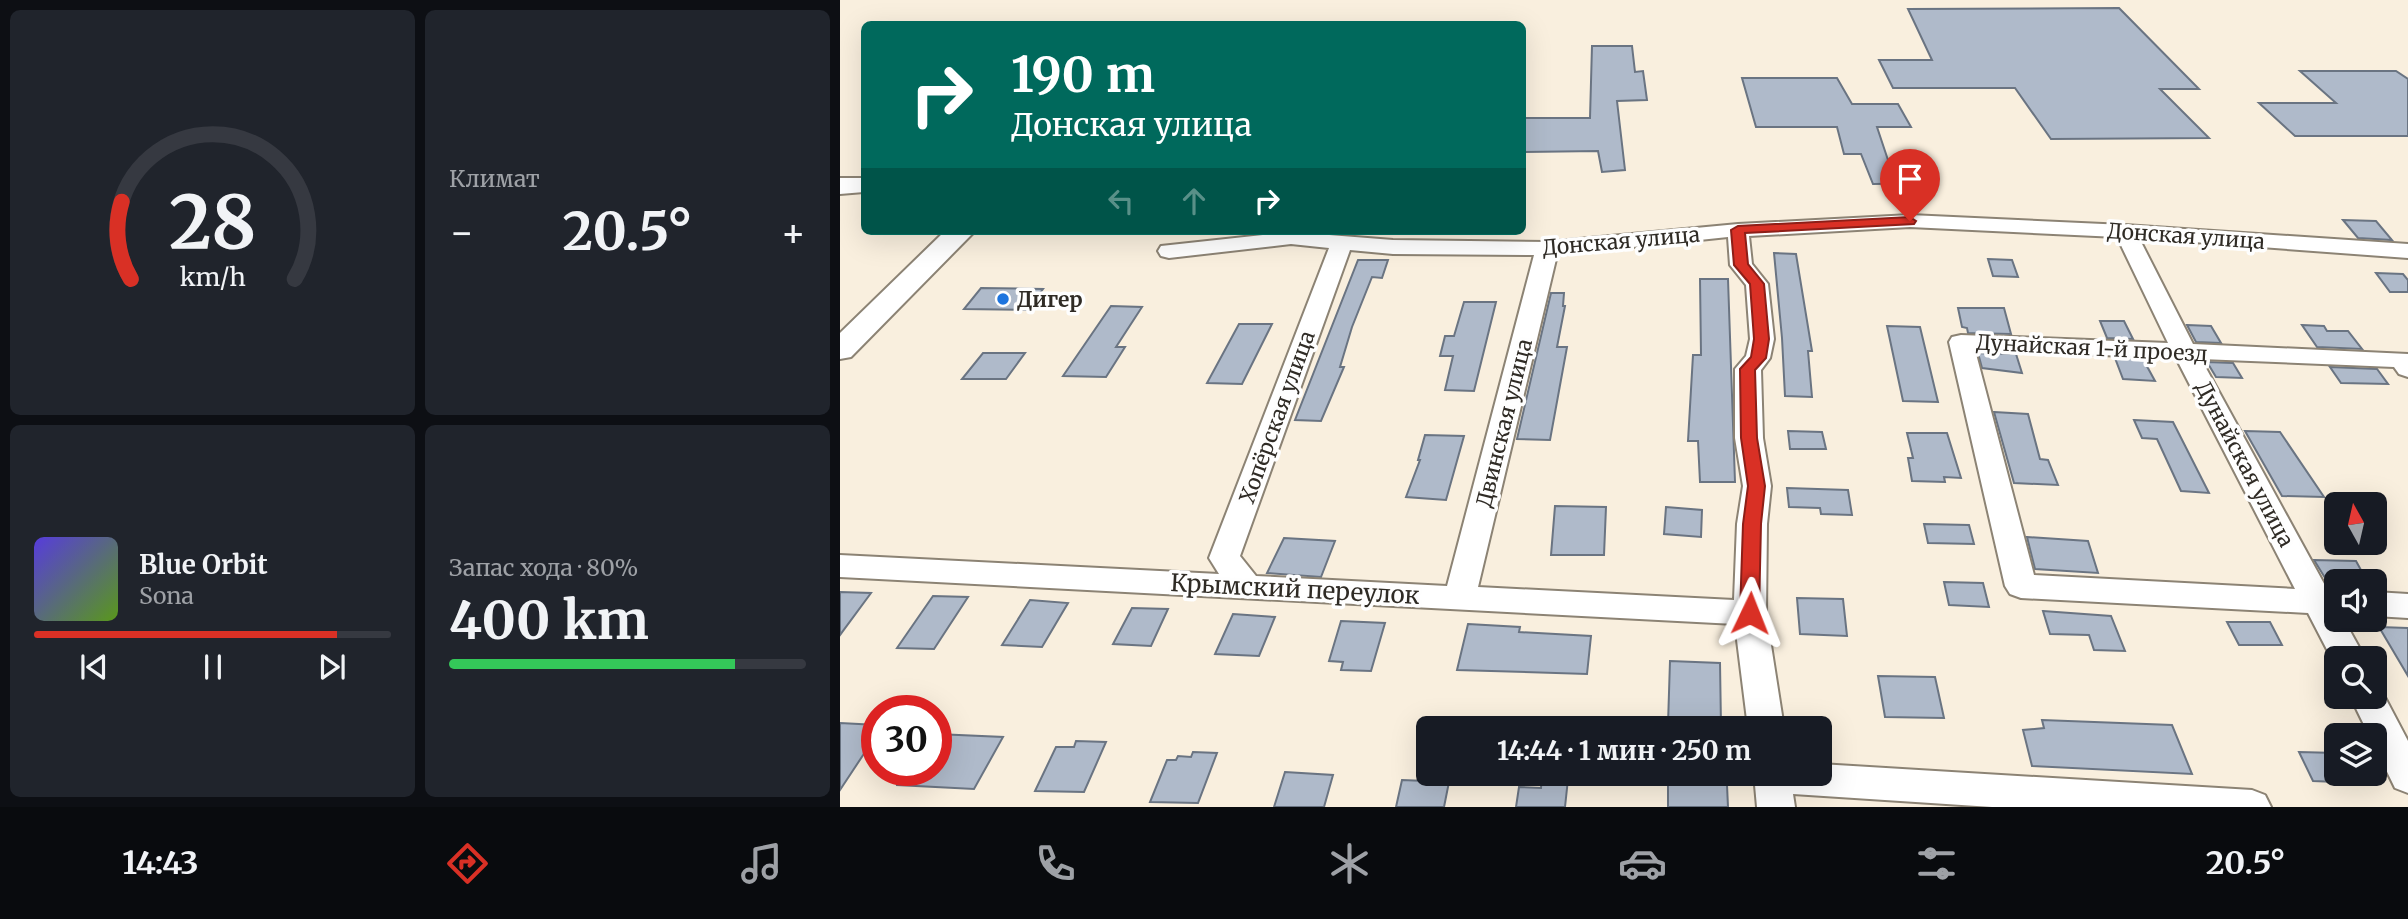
<!DOCTYPE html>
<html lang="ru">
<meta charset="utf-8">
<style>
body{margin:0;font-family:Merriweather,serif;background:#20242c;color:#f1f3f6;height:100vh;display:flex;flex-direction:column;font-size:26px;white-space:nowrap}
*{box-sizing:border-box;margin:0}
p{font-size:23px;color:#9ea1a6}
.icon{flex:none;width:38px;height:38px;fill:none;stroke:currentColor;stroke-width:2;stroke-linecap:round;stroke-linejoin:round}
.map{position:relative;flex:1;overflow:hidden}
.drawer{display:flex;flex-direction:column;gap:10px;padding:10px;background:#0d0f14;width:840px}
.drawer>*{flex:none}
.hud{position:absolute;left:21px;top:21px;width:665px;height:214px;border-radius:10px;box-shadow:0 7px 28px #0002;background:#00695c;color:#fff;overflow:hidden}
.needle{width:46px;rotate:352deg}
.tools{position:absolute;left:1484px;top:492px;display:grid;gap:14px}
.tools a{display:grid;place-items:center;width:63px;height:63px;border-radius:10px;background:#171b24;box-shadow:0 7px 28px #0002;font-size:35px}
.speed{position:absolute;left:21px;top:695px;display:flex;gap:14px;font-size:35px;font-weight:700;text-align:center}
.speed>*{display:grid;place-content:center;width:91px;height:91px;border-radius:50%;background:#171b24;box-shadow:0 7px 28px #0002;line-height:1}
.speed .limit{border:10px solid #d22;background:#fff;color:#111}
.pin{position:absolute;display:grid;place-items:center;width:60px;height:60px;color:#fff;margin:-72px -30px;border-radius:50% 50% 50% 0;rotate:-45deg;box-shadow:0 0 7px #0007}
.pin .icon{rotate:45deg}
.me{position:absolute;width:77px;margin:-38px;rotate:2deg;stroke-linejoin:round;filter:drop-shadow(0 0 5px #0008)}
.turn{display:flex;align-items:center;gap:24px;height:147px;padding:0 35px;font-size:32px}
.turn .icon{width:91px;height:91px;stroke-width:2.5}
.turn b{display:block;font-size:49px;line-height:60px}
.lanes{display:flex;align-items:center;height:66px;padding:0 35px;background:#0003;justify-content:center;gap:35px;direction:ltr}
.lanes .off{opacity:.35}
.big{font-size:52px;font-weight:700;line-height:1.1}
.drawer .tile{flex:1;display:flex;flex-direction:column;justify-content:center;gap:10px;min-width:0;padding:0 24px;border-radius:10px;background:#20242c}
.drawer .dial{align-items:center;gap:0}
.dial svg{height:182px;overflow:visible;fill:none;stroke:#363941;stroke-width:7;stroke-linecap:round;text-anchor:middle}
.dial text{fill:#f1f3f6;stroke:none}
.song{display:flex;align-items:center;gap:21px}
.cover{width:84px;height:84px;border-radius:10px;background:linear-gradient(135deg,hsl(250 70% 55%),hsl(90 70% 35%))}
.played{height:7px;border-radius:4px;background:linear-gradient(90deg,#d93025 85%,#363941 85%)}
.keys{display:flex;justify-content:space-around;direction:ltr}
.heat{display:flex;justify-content:space-between;align-items:center;font-size:38px;direction:ltr}
.charge{height:10px;border-radius:5px;background:linear-gradient(90deg,#34c759 80%,#363941 0)}
.drawer .tiles{flex:1;display:grid;gap:10px;grid-template-columns:repeat(2,1fr)}
.trip{position:absolute;left:576px;top:716px;width:416px;height:70px;border-radius:10px;background:#171b24;box-shadow:0 7px 28px #0002;font-weight:700;line-height:70px;text-align:center}
.tab-bar{display:flex;height:112px;justify-content:space-around;align-items:center;background:#090b0e;color:#9ea1a6}
.tab-bar .icon{width:49px;height:49px}
.tab-bar .active{color:#d93025}
.tab-bar b{font-size:32px;color:#f1f3f6}
main{display:flex;flex:1;min-height:0}
.map>svg:first-child{display:block}
.building{fill:#afbaca;stroke:#6a7482;stroke-width:2}
.lines{fill:none;stroke-linecap:round;stroke-linejoin:round}
.minor-casing{stroke:#8c8374;stroke-width:4}
.tertiary-casing{stroke:#8c8374;stroke-width:4}
.minor{fill:#fff;fill-rule:evenodd}
.tertiary{fill:#fff;fill-rule:evenodd}
.route{fill:#d93025;stroke:#8d1f18;stroke-width:2}
.poi-dot{fill:#1d74de;stroke:#fefefe;stroke-width:2.5}
.labels{text-anchor:middle;dominant-baseline:central;stroke-width:7;stroke-linejoin:round;paint-order:stroke}
.street-label{font-size:21px;fill:#2f2b25;stroke:#fefefe}
.poi-label{font-size:21px;font-weight:bold;fill:#2f2b25;stroke:#fefefe;text-anchor:start}
.near-street-label{font-size:24px;fill:#2f2b25;stroke:#fefefe}
</style>
<main>
<section class="drawer">
<div class="tiles">
<div class="tile dial"><svg viewBox="0 0 100 80">
<path d="M14 69A42 42 0 1 1 86 69"/>
<path d="M14 69A42 42 0 0 1 10 35" stroke="#d93025"/>
<text x="50" y="56" font-size="32" font-weight="700">28</text>
<text x="50" y="72" font-size="11">km/h</text>
</svg></div>
<div class="tile"><p>Климат</p>
<div class="heat"><a>−</a><b class="big">20.5°</b><a>+</a></div>
</div>
<div class="tile">
<div class="song"><i class="cover"></i><div><b>Blue Orbit</b><p>Sona</p></div></div>
<div class="played"></div>
<div class="keys"><svg class="icon" aria-label="previous" viewBox="0 0 24 24"><path d="M18 5L8 12l10 7zM5 5v14"/></svg><svg class="icon" aria-label="pause" viewBox="0 0 24 24"><path d="M8 5v14M16 5v14"/></svg><svg class="icon" aria-label="next" viewBox="0 0 24 24"><path d="M6 5l10 7-10 7zM19 5v14"/></svg></div>
</div>
<div class="tile"><p>Запас хода · 80%</p><b class="big">400 km</b><div class="charge"></div></div>
</div>
</section>
<div class="map">
<svg width="1568" height="807" viewBox="0 0 1568 807">
<rect width="100%" height="100%" fill="#f9efde"/>
<path class="building" d="M1279,8l80,81h-39l49,49 -158,1 -36,-51h-122l-14,-28h53l-24,-51z
M752,46h40l3,26 8,-1 4,29 -30,1 8,69 -23,2 -4,-21 -76,1v-34h68z
M1460,71h96l12,8v57h-113l-36,-33h77z
M902,78h95l15,26h46l13,23h-34l13,39h37l9,17 -63,1 -12,-30h-17l-7,-27h-81z
M1503,220l33,1 16,19 -34,-2z
M934,253l22,1 16,97h-4l4,46 -27,-1 -3,-58z
M1148,259l24,1 6,17 -25,-1z
M518,260h30l-6,18 -10,-1 -20,50 -12,40h4l-23,54 -26,-1z
M1536,273l27,1 5,6v12h-18z
M860,279h28l7,203h-35l-2,-41h-10l5,-86h8z
M141,288l62,1 -16,21 -63,-1z
M711,293h13l-1,13h2l-8,41h10l-17,93 -33,-1z
M624,302h32l-22,89 -29,-1 8,-34h-13l5,-20h9z
M271,306l31,1 -26,40h9l-19,30 -43,-1z
M1118,308h46l7,26 -43,-1 -1,-5 -5,-1z
M1260,321h24l9,18 -26,-1z
M399,324h33l-30,60 -35,-1z
M1347,325l24,1 10,17 -25,-1z
M1462,325l22,1 3,5h21l14,18 -45,-2z
M1047,326l33,1 18,75 -35,-1z
M143,353h42l-19,26h-44z
M1138,353l38,1 6,19 -40,-5z
M1275,358l28,1 12,22 -32,-2z
M1367,362l26,1 9,15 -26,-1z
M1490,367l47,2 11,15 -47,-1z
M1154,412l34,2 12,45 8,1 10,25 -44,-2z
M1294,420l39,2 36,71 -28,-2 -24,-52 -15,-1z
M948,431l34,1 4,17h-36z
M1405,431l35,1 44,65 -42,-1z
M1067,433h40l14,45 -17,-1 1,5 -33,-1 -4,-23h5z
M585,435l39,1 -18,64 -40,-3 14,-37h-2z
M947,488l61,2 4,25 -31,-1 -1,-6 -31,-1z
M715,506l51,1 -2,48h-53z
M826,507l36,3 -1,27 -37,-3z
M1084,524l45,1 5,19 -46,-1z
M1187,537l61,4 10,32 -63,-4z
M444,538l51,3 -14,36 -54,-4z
M1474,560l42,1 11,20h-40z
M1104,582l39,1 6,24 -40,-2z
M0,592l31,1 -31,42z
M93,596l35,1 -34,52 -37,-1z
M957,598l46,1 4,37 -47,-2z
M190,600l38,3 -26,44 -40,-2z
M292,608l36,1 -17,37 -38,-2z
M1203,611l68,5 14,35 -31,-1 -5,-15 -39,-1z
M393,614l42,3 -16,39 -44,-2z
M501,621l44,2 -14,48 -30,-1 2,-8 -14,-1z
M1387,622h43l12,23h-43z
M628,624l52,3 -1,5 72,4 -4,38 -130,-4z
M1539,627l29,1v48z
M830,661l50,2 1,64 -53,-3z
M1038,676l57,1 9,41 -59,-1z
M1202,720l130,5 20,49 -160,-8 -9,-36 21,-2z
M0,723l37,2v9l-37,56z
M96,734l67,3 -29,52 -77,-4 1,-15h38z
M236,741l30,1 -22,50 -49,-1 21,-44h18z
M353,752l24,1 -19,50 -48,-1 17,-42h9l2,-4 13,1z
M1459,752l37,1v29l-23,-1z
M445,772l48,3 -9,32h-50z
M702,777l26,2 -3,28h-49l3,-20 22,1z
M562,780l47,2 -5,25h-48z
M828,784l59,1 1,22h-60z"/>
<g class="lines">
<g class="minor-casing">
<path id="minor" d="M1070,215l215,10 283,19v14l-269,-20 54,106 215,10v23l-9,-3 -5,-7 -193,-8 127,232h8v29h8l21,38h-29v9l-28,-54 -287,-15 -11,-4 -5,-8 -56,-244 3,-5 9,-2 207,8 -51,-106 -207,-10 -161,9 3,28 16,20 6,55 -4,19 -9,12 2,68 8,48 -4,38 -1,89 18,115h-36l-13,-104 -895,-47v-22l379,19 -10,-16 120,-310 -38,-4 -122,14 -8,-2 -3,-5 3,-5 130,-14 102,8 154,2 191,-18zM888,237l2,28 16,20 4,54 -4,17 -11,13v69l8,48 -6,38 -3,76 -256,-13 79,-332zM510,250l43,4 141,1 -87,331 -191,-10 -16,-20zM1135,350l201,8 119,231 -261,-14z
M1535,592l33,2v24l-33,-2z
M1535,685l4,1 29,55v52l-13,-5 -20,-41v-12h-6l-19,-39h25z
M980,764l432,26 13,5 6,12h-279l-199,-13 2,13h-38l-3,-33h66z"/>
</g>
<g class="tertiary-casing">
<path id="tertiary" d="M0,178h24v14l-24,2z
M105,231h30l-124,126 -11,2v-26z"/>
</g>
<use href="#minor" class="minor"/>
<use href="#tertiary" class="tertiary"/>
</g>
<path class="route" d="M1070,217l6,4 -2,3 -169,9 3,31 16,20 5,55 -3,19 -11,12 2,68 8,48 -4,38 -2,89 -2,5 -7,2 -7,-2 -3,-5 3,-89 5,-38 -7,-48 -1,-69 11,-12 3,-18 -4,-55 -16,-19 -3,-35 7,-4z"/>
<circle class="poi-dot" cx="163" cy="299" r="7"/>
<g class="labels">
<g class="street-label">
<text transform="translate(1346 236) rotate(4)">Донская улица</text>
<text transform="translate(781 241) rotate(-5)">Донская улица</text>
<text transform="translate(1252 348) rotate(3)">Дунайская 1-й проезд</text>
<text transform="translate(437 417) rotate(-70)">Хопёрская улица</text>
<text transform="translate(664 423) rotate(-76)">Двинская улица</text>
<text transform="translate(1405 464) rotate(62)">Дунайская улица</text>
</g>
<g class="poi-label">
<text x="177" y="299">Дигер</text>
</g>
<g class="near-street-label">
<text transform="translate(455 589) rotate(3)">Крымский переулок</text>
</g>
</g>
</svg>
<div class="tools">
<a><svg class="needle" viewBox="-14 -14 28 28"><path d="M0-13l5 13h-10z" fill="#e53935"/><path d="M0 13l5-13h-10z" fill="#9ea1a6"/></svg></a>
<a><svg class="icon" aria-label="sound" viewBox="0 0 24 24"><path d="M4 9h4l5-4v14l-5-4H4zM17 9q2 3 0 6"/></svg></a>
<a><svg class="icon" aria-label="search" viewBox="0 0 24 24"><circle cx="10" cy="10" r="6"/><path d="M15 15l6 6"/></svg></a>
<a><svg class="icon" aria-label="layers" viewBox="0 0 24 24"><path d="M12 4l9 5-9 5-9-5zM3 14l9 5 9-5"/></svg></a>
</div>
<div class="speed"><div class="limit">30</div></div>
<div class="pin" style="left:1070px;top:221px;background:#d93025"><svg class="icon" aria-label="arrive" viewBox="0 0 24 24"><path d="M6 21V4h12l-3 4 3 4H6"/></svg></div>
<svg class="me" style="left:910px;top:613px" viewBox="-20 -20 40 40"><path d="M0-17L14 15 0 8-14 15z" fill="#d93025" stroke="#fff" stroke-width="4"/></svg>
<div class="trip">14:44 · 1 мин · 250 m</div>
<div class="hud">
<div class="turn"><svg class="icon" aria-label="right" viewBox="0 0 24 24"><path d="M7 20v-9h11M14 6l5 5-5 5"/></svg><div><b>190 m</b>Донская улица</div></div>
<div class="lanes"><svg class="icon off" aria-label="left" viewBox="0 0 24 24"><path d="M17 20v-9H6M10 6l-5 5 5 5"/></svg><svg class="icon off" aria-label="ahead" viewBox="0 0 24 24"><path d="M12 20V5M6 11l6-6 6 6"/></svg><svg class="icon" aria-label="right" viewBox="0 0 24 24"><path d="M7 20v-9h11M14 6l5 5-5 5"/></svg></div>
</div>
</div>
</main>
<nav class="tab-bar">
<b>14:43</b>
<svg class="icon active" aria-label="directions" viewBox="0 0 24 24"><path d="M12 3l9 9-9 9-9-9zM9 14v-3h6M13 9l2 2-2 2"/></svg>
<svg class="icon" aria-label="music" viewBox="0 0 24 24"><path d="M9 18V5l10-2v13"/><circle cx="6" cy="18" r="3"/><circle cx="16" cy="16" r="3"/></svg>
<svg class="icon" aria-label="phone" viewBox="0 0 24 24"><path d="M5 4h4l2 5-3 2q2 4 5 5l2-3 5 2v4C11 20 4 13 5 4z"/></svg>
<svg class="icon" aria-label="climate" viewBox="0 0 24 24"><path d="M12 3v18M4 7l16 10M4 17L20 7"/></svg>
<svg class="icon" aria-label="car" viewBox="0 0 24 24"><path d="M5 17H2v-5l4-1 3-4h7l3 4 3 1v5h-3M9 17h6M6 11h13"/><circle cx="7" cy="17" r="2"/><circle cx="17" cy="17" r="2"/></svg>
<svg class="icon" aria-label="filters" viewBox="0 0 24 24"><path d="M4 7h16M4 17h16"/><circle cx="9" cy="7" r="2"/><circle cx="15" cy="17" r="2"/></svg>
<b>20.5°</b>
</nav>
